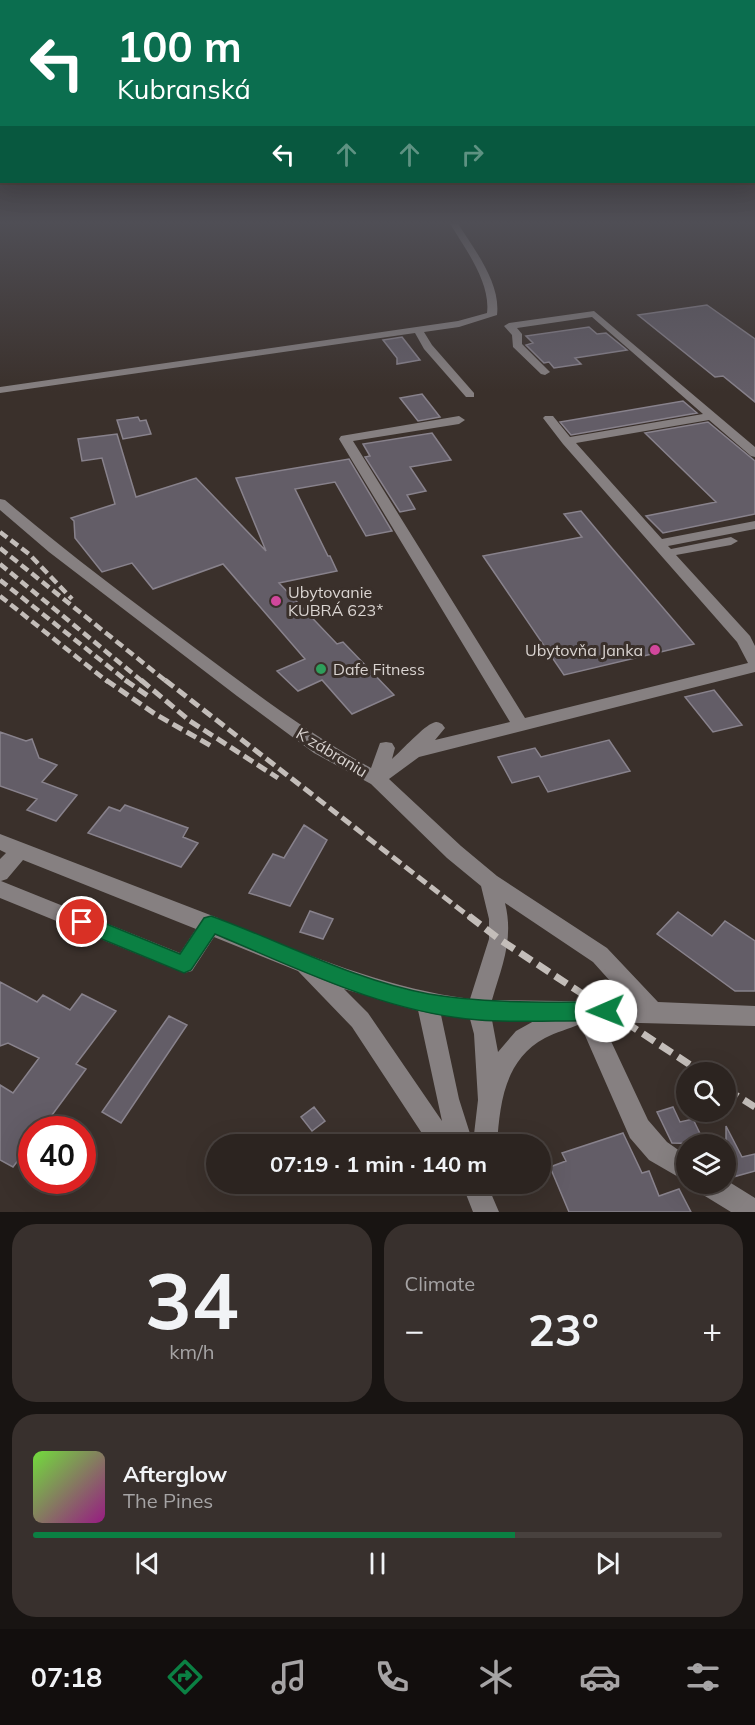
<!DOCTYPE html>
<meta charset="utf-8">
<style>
body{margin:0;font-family:Mulish,sans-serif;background:#38302d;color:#f1f3f6;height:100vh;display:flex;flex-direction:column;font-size:22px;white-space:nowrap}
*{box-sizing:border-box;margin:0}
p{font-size:20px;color:#a6a4a5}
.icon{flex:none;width:33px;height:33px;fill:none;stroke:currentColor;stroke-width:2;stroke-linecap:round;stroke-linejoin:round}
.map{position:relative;height:1212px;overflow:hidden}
.sheet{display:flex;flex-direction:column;gap:12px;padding:12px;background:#181412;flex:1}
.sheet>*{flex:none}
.guide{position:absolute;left:0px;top:0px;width:756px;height:183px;box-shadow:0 6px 24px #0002,0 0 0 2px #48413e;background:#0b6e4f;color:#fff;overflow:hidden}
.tools{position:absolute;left:676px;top:1062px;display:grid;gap:12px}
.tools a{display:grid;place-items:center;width:60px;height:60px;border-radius:50%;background:#2c2420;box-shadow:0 6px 24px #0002,0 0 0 2px #48413e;font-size:30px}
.speed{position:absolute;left:18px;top:1116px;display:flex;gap:12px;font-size:30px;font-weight:700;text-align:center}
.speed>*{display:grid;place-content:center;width:78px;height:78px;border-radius:50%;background:#2c2420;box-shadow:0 6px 24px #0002,0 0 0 2px #48413e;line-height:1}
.speed .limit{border:9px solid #d22;background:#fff;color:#111}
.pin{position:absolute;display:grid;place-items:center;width:51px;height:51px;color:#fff;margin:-26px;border:3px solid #fff;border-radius:50%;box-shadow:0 2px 6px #0007}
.me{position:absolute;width:66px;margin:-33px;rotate:269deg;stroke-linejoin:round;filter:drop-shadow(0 0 4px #0008)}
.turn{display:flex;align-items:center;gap:21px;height:126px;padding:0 18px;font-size:27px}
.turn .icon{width:78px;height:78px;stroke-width:2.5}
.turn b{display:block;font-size:42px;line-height:51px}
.lanes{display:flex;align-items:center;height:57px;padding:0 18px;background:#0003;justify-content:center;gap:30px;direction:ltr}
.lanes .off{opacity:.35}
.big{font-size:45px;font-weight:700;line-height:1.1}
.sheet .widget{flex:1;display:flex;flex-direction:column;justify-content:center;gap:9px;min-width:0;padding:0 21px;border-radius:24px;background:#38302d}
.sheet .dial{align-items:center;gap:0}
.dial b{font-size:78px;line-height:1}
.song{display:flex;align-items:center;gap:18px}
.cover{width:72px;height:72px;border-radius:9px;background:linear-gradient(135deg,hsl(100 70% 55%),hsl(310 70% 35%))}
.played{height:6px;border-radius:3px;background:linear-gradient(90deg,#0b8043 70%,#48413e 70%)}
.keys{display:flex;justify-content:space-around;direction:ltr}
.heat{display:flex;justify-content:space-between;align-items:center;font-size:33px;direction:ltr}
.sheet .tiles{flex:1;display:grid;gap:12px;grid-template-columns:1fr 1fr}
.widget:last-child{grid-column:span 2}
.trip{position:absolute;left:206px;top:1134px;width:345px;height:60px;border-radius:30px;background:#2c2420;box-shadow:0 6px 24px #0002,0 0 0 2px #48413e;font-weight:700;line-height:60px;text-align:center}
.dock{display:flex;height:96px;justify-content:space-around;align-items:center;background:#120e0d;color:#a6a4a5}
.dock .icon{width:42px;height:42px}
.dock .on{color:#0b8043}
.dock b{font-size:27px;color:#f1f3f6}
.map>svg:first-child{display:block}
.building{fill:#635d67;stroke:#88828c;stroke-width:1.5}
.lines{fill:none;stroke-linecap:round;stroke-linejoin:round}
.minor{fill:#868081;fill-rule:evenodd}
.rail-far2{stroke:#c3bdb9;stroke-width:4.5;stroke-dasharray:9 4.5;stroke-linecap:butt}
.rail-far1{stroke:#c3bdb9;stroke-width:5;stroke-dasharray:11 5;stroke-linecap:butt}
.rail{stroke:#c3bdb9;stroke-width:7;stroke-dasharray:14 7;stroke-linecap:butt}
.route{fill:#0b8043;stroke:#07532c;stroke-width:1.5}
.hotel-dot{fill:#d1479c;stroke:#3a302b;stroke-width:2}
.leisure-dot{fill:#2e9e5b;stroke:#3a302b;stroke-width:2}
.labels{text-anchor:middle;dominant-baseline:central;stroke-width:6;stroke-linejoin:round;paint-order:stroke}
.poi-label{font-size:16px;fill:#dad4d1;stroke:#3a302b;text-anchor:start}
.street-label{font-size:16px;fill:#dad4d1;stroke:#3a302b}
</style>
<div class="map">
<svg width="755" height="1212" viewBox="0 0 755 1212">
<rect width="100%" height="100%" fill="#3a302b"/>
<path class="building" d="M707,305l48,34v63l-32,-26 -8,1 -77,-62z
M589,327l8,7 9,-1 21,17 -52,8 6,6 -27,4 -5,-6 -5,1 -18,-18 7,-2 -7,-7z
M402,337l18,23 -23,4v-6l-14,-18z
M422,394l18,23 -22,4 -18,-23z
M683,401l14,12 -126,22 -11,-13z
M138,417l2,4 6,-1 5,14 -28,5 -6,-19z
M708,422l47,39v53l-92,19 -17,-17 70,-14 -71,-69z
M432,433l19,27 -41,7 16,24 -19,4 8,14 -15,3 -35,-55 5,-1 -7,-12z
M117,434l19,63 60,-19 70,73 -30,-73 113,-19 43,72 -26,5 -31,-54 -40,7 33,67h2l7,15 -58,12 58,61 6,-2 51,53 -42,19 -30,-34 -24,11 -21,-20 28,-12 -82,-95 -70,25 -21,-26 -30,9 -27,-34 -1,-17 -3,-3 44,-14 -13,-46 -20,3 -4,-22z
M581,511l30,36 83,97 -130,31 -81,-119 99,-19 -18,-23z
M714,690l28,35 -29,7 -28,-35z
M0,732l26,9 6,-2 7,19 18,7 -15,17 35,13 -21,26 -29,-11 10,-11 -37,-13z
M609,740l21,31 -82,21 -9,-16 -27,7 -14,-26 37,-9 6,9z
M125,805l63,23 -5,9 15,6 -17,24 -93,-34 21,-26 11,4z
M304,825l23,15 -37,66 -41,-13 24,-39 11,4z
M310,911l23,8 -10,20 -23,-7z
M678,912l34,24 13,-15 30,20v50h-20l-78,-57z
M0,982l37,20 6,-7 27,15 12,-16 34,17 -40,53 10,5 -45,61h-9v12l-19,25 -13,-7v-75l13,8 26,-35 -31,-15 -8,3z
M169,1016l18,9 -66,98 -19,-11z
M314,1107l11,14 -13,10 -11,-14z
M673,1107l7,15 13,-3 12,25 -33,-1 -15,-31z
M726,1126l16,31 13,-3v17l-22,6 -7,-15z
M623,1133l19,40 7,-2 10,25 20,-7 12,23h-122l-19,-45 16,-6 -4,-8z"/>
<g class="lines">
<path class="minor" d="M449,222h8c16,26 44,60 40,93l-38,12 -35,5 8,13 42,48v4h-8l-42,-48 -9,-16 -415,60v-6l458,-66 29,-8c4,-31 -23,-66 -38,-91z
M594,311l161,136v10l-4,-1 -42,-36 -133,23 86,96 93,-18v8l-87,17 3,3 60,-12 7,4 -7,4 -55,10 74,81 5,10v26l-336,85 -30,22 72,67 36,30 110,72 51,54 97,4v20l-153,-4 46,98 19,22 20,14v26l-38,-22 -19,-22 -50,-114c-11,5 -24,8 -35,14 -41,22 -45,66 -48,106h-68l-77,-117 -54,-56 -84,-34 -22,34 -8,2 -184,-75v-39l6,-6 -6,-3v-16l218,84 1,2c85,33 161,67 251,79l19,-60v-20l-8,-33 -34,-28 -76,-74 -57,-31 -77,-57 -188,-144 -49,-42v-11l5,1c60,51 123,98 186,145 59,44 116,88 180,123l9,-25 6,-1 6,1 3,5 -3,11c9,-8 33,-34 41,-36 4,-2 5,-1 9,1l3,4 -10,12 75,-18 -171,-283 2,-3 118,-20 6,4 -6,4 -106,17 172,277 223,-55 -11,-21 -174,-198 -20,-26 2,-2h8l17,21 133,-23 -111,-97 -75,11 5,6v10l28,28 -5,3 -4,-1 -28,-27 -1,-12 -8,-9 5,-3zM23,860l173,69 -16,24 -179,-72 6,-2zM505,903l88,59 36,40 -137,-2c10,-34 22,-61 13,-97zM344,989l74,21 24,111 -74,-108zM441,1015l29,4 4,15 4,66 -5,43 -14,-44zM492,1020l42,1 -18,10 -18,21z
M726,1180l29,18v14h-24l-31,-19 -4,-9h30z
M462,1184h25l12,28h-26z"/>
<path class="rail-far2" d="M0,532l29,22 43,45
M0,548l167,134
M0,564l143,118
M0,580l128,102
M0,596l108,86"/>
<path class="rail-far1" d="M106,680l49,34 58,33
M125,680l26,18
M141,680l49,41 88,57
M165,680l306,238"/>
<path class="rail" d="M469,916l30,23 202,133
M726,1089l29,18"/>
</g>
<linearGradient id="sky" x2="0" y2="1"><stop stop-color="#201a18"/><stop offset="0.57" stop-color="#4f4e55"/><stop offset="1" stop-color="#4f4e55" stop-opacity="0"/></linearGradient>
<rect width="755" height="391" fill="url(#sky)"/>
<path class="route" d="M82,914l98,40 24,-36 7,-2c72,26 142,64 218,78 59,10 118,8 177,8l8,3 2,6 -2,7 -8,3c-42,-1 -85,2 -127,-1 -93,-7 -180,-51 -264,-86l-24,36 -7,3 -109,-45 -2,-6 2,-5z"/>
<g class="hotel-dot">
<circle cx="276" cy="601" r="6"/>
<circle cx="655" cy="650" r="6"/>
</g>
<circle class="leisure-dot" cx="321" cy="669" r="6"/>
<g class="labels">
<g class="poi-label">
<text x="288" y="592">Ubytovanie<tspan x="288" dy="18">KUBRÁ 623*</tspan></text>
<text x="643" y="650" text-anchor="end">Ubytovňa Janka</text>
<text x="333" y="669">Dafe Fitness</text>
</g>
<g class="street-label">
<text transform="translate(332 752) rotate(31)">K zábraniu</text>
</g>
</g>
</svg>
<div class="tools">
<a><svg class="icon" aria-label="search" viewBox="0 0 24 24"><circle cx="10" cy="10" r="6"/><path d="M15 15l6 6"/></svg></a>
<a><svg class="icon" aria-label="layers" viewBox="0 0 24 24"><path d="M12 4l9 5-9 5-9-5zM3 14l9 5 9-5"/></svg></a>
</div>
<div class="speed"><div class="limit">40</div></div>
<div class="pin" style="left:82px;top:922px;background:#d93025"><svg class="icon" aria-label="arrive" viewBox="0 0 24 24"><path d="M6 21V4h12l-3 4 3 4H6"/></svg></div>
<svg class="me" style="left:606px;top:1011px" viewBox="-20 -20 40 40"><circle r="19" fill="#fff"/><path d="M0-13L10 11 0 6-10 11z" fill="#0b8043"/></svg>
<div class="trip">07:19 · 1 min · 140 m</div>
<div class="guide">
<div class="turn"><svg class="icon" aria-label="left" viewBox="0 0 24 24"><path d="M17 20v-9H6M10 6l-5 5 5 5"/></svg><div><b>100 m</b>Kubranská</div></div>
<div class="lanes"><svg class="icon" aria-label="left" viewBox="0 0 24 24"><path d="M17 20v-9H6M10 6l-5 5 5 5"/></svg><svg class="icon off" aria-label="ahead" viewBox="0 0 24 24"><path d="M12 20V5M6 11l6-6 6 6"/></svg><svg class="icon off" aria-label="ahead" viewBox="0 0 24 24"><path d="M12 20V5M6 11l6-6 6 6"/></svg><svg class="icon off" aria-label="right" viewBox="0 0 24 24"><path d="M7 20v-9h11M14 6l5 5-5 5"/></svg></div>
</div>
</div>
<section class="sheet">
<div class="tiles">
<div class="widget dial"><b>34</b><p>km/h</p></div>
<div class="widget"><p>Climate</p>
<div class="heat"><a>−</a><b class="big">23°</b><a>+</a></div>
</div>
<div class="widget">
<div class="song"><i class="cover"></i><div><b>Afterglow</b><p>The Pines</p></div></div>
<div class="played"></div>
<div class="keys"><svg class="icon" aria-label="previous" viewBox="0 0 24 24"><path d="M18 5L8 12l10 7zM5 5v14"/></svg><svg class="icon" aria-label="pause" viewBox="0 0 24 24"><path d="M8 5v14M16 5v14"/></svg><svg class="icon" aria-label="next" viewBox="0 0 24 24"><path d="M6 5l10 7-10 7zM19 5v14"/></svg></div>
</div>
</div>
</section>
<nav class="dock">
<b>07:18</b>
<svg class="icon on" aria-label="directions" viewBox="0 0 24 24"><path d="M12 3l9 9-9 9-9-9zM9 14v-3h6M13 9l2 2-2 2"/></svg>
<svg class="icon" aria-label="music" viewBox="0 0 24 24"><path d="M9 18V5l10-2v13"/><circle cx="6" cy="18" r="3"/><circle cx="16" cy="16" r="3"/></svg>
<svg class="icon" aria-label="phone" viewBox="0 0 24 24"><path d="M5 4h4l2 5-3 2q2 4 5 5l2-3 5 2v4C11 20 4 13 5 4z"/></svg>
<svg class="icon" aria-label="climate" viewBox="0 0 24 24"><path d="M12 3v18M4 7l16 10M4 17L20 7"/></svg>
<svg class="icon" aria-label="car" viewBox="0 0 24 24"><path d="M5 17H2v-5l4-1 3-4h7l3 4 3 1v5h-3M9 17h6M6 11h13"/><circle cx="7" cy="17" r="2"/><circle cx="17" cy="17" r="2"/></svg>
<svg class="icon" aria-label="filters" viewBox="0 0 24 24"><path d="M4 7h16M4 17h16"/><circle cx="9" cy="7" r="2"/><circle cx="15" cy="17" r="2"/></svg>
</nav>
